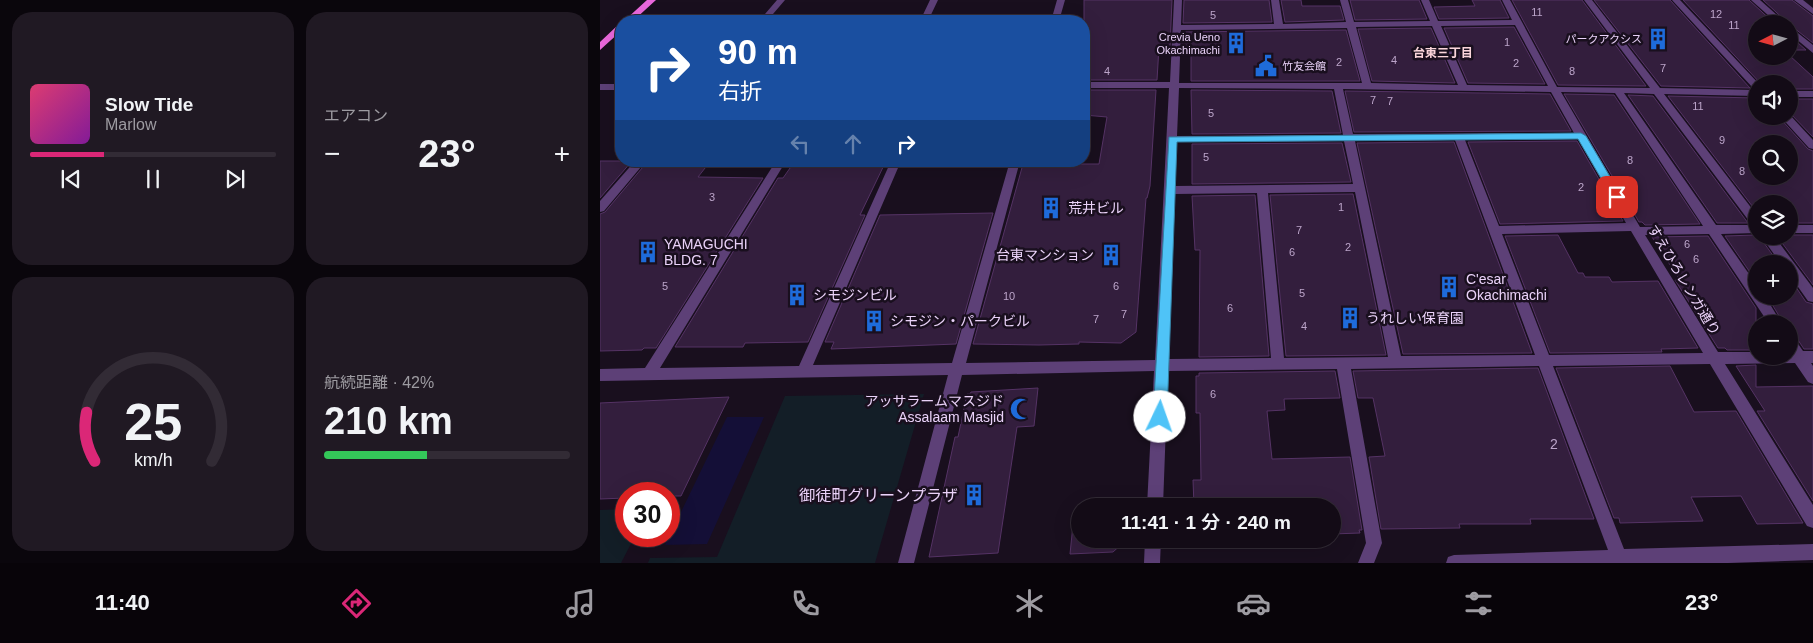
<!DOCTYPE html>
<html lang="ja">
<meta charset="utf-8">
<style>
body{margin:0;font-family:Helvetica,"Noto Sans JP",sans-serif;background:#201923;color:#f1f3f6;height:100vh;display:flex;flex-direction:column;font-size:19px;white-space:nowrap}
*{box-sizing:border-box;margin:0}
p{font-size:16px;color:#9d9ba1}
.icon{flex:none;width:28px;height:28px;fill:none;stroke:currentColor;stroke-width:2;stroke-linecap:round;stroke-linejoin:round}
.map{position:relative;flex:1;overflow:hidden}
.details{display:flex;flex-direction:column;gap:12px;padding:12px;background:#0a060c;width:600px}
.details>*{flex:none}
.guide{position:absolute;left:15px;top:15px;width:475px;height:152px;border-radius:20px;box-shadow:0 5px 20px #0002,0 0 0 1px #322b35;background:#1a4fa0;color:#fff;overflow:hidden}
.needle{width:32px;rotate:264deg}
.tools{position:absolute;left:1148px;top:15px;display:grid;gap:10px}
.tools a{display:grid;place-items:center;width:50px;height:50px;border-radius:50%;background:#130b16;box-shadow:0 5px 20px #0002,0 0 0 1px #322b35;font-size:25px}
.speed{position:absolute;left:15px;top:482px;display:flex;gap:10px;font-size:25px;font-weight:700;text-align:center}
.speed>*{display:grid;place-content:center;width:65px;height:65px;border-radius:50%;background:#130b16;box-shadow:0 5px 20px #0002,0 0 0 1px #322b35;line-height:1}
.speed .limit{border:8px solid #d22;background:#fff;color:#111}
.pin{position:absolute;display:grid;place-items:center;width:42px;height:42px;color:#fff;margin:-21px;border-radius:10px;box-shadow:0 2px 8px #0006}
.me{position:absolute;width:55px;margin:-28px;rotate:3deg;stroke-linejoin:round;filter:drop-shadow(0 0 4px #0008)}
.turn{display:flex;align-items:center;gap:18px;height:105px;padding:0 20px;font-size:22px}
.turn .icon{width:65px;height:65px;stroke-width:2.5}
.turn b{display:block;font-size:35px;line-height:42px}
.lanes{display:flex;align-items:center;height:48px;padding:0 20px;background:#0003;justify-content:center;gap:25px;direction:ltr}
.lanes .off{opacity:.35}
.big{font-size:38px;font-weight:600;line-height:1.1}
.details .tile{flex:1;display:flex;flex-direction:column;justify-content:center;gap:8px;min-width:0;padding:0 18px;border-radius:20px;background:#201923}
.details .dial{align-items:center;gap:0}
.dial svg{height:130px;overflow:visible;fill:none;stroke:#322b35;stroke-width:7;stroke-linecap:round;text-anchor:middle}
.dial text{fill:#f1f3f6;stroke:none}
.song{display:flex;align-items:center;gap:15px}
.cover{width:60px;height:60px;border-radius:8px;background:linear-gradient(135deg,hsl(340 70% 55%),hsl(290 70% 35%))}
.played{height:5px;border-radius:2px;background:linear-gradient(90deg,#db2777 30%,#322b35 30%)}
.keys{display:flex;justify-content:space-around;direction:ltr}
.heat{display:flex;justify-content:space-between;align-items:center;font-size:28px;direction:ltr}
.charge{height:8px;border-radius:4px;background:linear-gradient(90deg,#34c759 42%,#322b35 0)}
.details .tiles{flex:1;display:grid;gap:12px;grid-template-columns:repeat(2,1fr)}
.trip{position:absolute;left:471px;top:498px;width:270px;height:50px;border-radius:25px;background:#130b16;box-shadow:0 5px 20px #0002,0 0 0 1px #322b35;font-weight:600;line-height:50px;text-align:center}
.tab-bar{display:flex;height:80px;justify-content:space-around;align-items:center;background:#080409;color:#9d9ba1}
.tab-bar .icon{width:35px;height:35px}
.tab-bar .active{color:#db2777}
.tab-bar b{font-size:22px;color:#f1f3f6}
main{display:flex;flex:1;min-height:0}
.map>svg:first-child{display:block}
.green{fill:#131e27}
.water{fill:#140f37}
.building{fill:#331e3d;stroke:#553365;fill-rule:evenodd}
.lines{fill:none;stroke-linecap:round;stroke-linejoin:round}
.minor{fill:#5d4077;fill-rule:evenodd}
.major{fill:#ea68dc;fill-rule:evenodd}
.route{fill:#4fc3f7;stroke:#337fa1}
.labels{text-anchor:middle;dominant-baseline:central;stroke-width:5;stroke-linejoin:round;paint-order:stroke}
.number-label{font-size:11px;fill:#bca5ca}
.far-poi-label{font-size:11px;fill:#ead2f9;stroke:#190f1e;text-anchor:end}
.far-neighbourhood-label{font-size:12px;font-weight:bold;fill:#f9d4da;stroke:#190f1e}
.poi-label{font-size:14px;fill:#ead2f9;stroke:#190f1e;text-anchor:start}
.street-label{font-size:14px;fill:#ead2f9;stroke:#190f1e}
.near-number-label{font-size:14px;fill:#bca5ca}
.near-poi-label{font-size:16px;fill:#ead2f9;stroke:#190f1e;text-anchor:end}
</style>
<main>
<section class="details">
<div class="tiles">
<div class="tile">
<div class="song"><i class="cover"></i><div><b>Slow Tide</b><p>Marlow</p></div></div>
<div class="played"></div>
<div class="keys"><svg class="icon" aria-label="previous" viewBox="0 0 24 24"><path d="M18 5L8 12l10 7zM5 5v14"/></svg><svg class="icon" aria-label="pause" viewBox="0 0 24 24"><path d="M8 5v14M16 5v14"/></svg><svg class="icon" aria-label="next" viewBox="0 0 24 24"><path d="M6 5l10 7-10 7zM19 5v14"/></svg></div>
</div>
<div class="tile"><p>エアコン</p>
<div class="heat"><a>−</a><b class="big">23°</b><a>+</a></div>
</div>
<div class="tile dial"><svg viewBox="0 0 100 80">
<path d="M14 69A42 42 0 1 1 86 69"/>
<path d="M14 69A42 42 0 0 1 9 39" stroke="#db2777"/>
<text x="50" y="56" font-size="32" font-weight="700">25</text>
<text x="50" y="72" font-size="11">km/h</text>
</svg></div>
<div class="tile"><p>航続距離 · 42%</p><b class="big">210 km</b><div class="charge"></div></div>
</div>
</section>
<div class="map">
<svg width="1213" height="563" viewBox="0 0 1213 563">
<rect width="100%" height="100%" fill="#190f1e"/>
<path class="green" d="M324,394l-49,169h-227l2,-5 67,-1 68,-161z
M26,509v27h9l-14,27h-21v-53z"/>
<path class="water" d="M127,417h37l-57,127 -42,1z"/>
<path class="building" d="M484,0h88l-2,47h-11l-2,33h-73z
M584,0h85l3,22 -89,1z
M681,0h20l1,6h38l4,14 -59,2z
M750,0h69l8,19 -72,1z
M872,0h28l9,18 -70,1 -5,-12 41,-1z
M912,0h70l64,86 -88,-1z
M994,0h76l80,88 -89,-2z
M1083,0h66l26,24h-19v32l33,-1 24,22v12h-24v-5h-28z
M1163,0h29l21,16v27l-24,-19z
M914,27l31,57 -77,-1 -24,-55z
M831,28l24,55 -83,-2 -14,-52z
M746,30l14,51h-169v-33l-9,-1 1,-15z
M1189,35l17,15h-17z
M484,90h72l-6,96 -3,12h-1l-10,134 -15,11 -42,-1v2l-40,1 -66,-1 50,-180h76l8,-47 -23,-2z
M591,90l141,1 9,42 -149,1z
M745,91l205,3 21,37 -217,1z
M964,94l50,1 86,129 -55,1 -3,-3h-3z
M1028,95l25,1 95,127h-31z
M1068,96l88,2v18h22l30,33 5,2v72h-24v-19h-33v7zM1156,144h33v32h-33z
M1189,99h24v38l-24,-25z
M977,141l46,80 -123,3 -32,-82z
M854,142l78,211 -129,1 -46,-211z
M742,143l9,39 -159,2v-40z
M0,161h32l-32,37z
M48,161l61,2 -11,14 65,1 -107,170h-12l-2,2 -42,1v-137l5,-2z
M195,161h91l-26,54h5l-57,127 -63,1 -2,4h-68l103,-169h5z
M753,194l33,161 -100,1 -16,-161z
M655,195l14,161 -70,1 1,-107h-5l-3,-54z
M393,213l-37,131 -125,5 3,-7h-9l55,-127z
M958,235l20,38h5l2,4h24l3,5 46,-1 40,67 -37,1 1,3 -112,1 -45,-117z
M1156,235l3,1 20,28h-23v17l-31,-45z
M1189,235h24v50l-36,-49z
M1108,236l48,72v42h-29l-2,-2h-7l-43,-68h5l-28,-43z
M1189,277l17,25 7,2v45h-9l-8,-12 -7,-3v-10h-5l-17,-28h22z
M1156,365v22l57,-1v115l-56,-90h8l-29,-45z
M1070,366l24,46 42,-1 67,112 -46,1 -16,-28 -50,1 12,24 -83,2 -1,-5h-5l-58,-150z
M938,368l56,151h-64l1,5h-72l1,4 -79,1 -12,-72 16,-1 -12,-58h-15l-5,-27z
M735,371l5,27 -56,1 1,11 -18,1 5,48 78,-2 12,73h-3l1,3 -28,1v-28h-138l-1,-26h8l-1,-67h-4v-37h3v-3z
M438,388l-4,38 -17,1 -19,126 -69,4 26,-120h3l9,-43h3l1,-2z
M129,397l-48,99h-12v-2h-43v4l-26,1v-96z
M525,499v7h-41v-5z
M474,515h6v24h44v3l-11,10 -43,2z"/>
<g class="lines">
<path class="minor" d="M177,0h8l-18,21h-8z
M330,0h8l-10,21h-8z
M457,0h8l-6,21h-8z
M574,0h8l-1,25 93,-1 -3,-24h8l4,24 63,-2 -6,-22h8l6,22 76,-1 -9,-21h8l9,21 74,-1 -10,-20h8l47,87 93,1 -66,-88h8l68,88 96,2v6l-92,-2 92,120v19l-35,1 35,50v12h9l17,28h-13l-60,-90 -64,1 73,117h38v4h33v-20l5,2 9,13h10v12h-2l2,3v18l-5,-2 -13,-19 -70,1 88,141v23l-6,-2 -97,-162 -157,2 71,183 189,-5v16l-85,3h-282l2,-6 6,-2 154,-5 -69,-184 -188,3 31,174 -8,20h-16l8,-20 -29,-174 -169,2 -5,135h-16l7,-135 -192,4 -48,188h-16l50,-188 -348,6v-12l45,-1 131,-207h10l-126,207 139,-2 92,-205h10l-88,204 139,-2 58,-202h10l-54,202 189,-3 14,-272h-85v-6h86zM915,25l33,61 -81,-1 -26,-59zM832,26l26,59 -87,-2 -15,-56zM747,28l15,55h-183l2,-53zM579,88l155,1 9,46 -166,1zM743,89l208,3 23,41 -221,1zM961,92l54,1 88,133 -63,1zM1024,93l30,1 98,131h-36zM978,139l48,84 -127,3 -34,-86zM855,140l80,215 -134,1 -46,-215zM744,141l9,43 -178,2 2,-44zM755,192l33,165 -104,1 -16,-165zM657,193l14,165 -102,1 6,-165zM1031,231l72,122 -154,2 -47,-121z
M1072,0h8l79,84h-3v5l-3,-1z
M1151,0h9l27,24h-9z
M1194,0h9l10,8v6z
M1189,26l24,19v8l-24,-20z
M0,84h21v6h-21z
M1189,91h24v6h-24z
M1189,114l24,26v9l-4,-1 -29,-32h9z
M35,161h11l-42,50 -4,1v-11z
M1189,225h24v8h-24z
M1161,236h13l39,52v14l-5,-1 -19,-27v-10h-8z
M545,539h16l-1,24h-16z"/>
<path class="major" d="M47,0h9l-23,21h-9z
M18,25h3v6l-21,19v-8z"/>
</g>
<path class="route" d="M981,133l5,3 36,61 -2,2h-7l-35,-60 -401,3 -10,275 -2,5 -5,1 -5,-1 -2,-5 16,-280z"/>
<defs>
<g id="building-bare" transform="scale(1.725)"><path d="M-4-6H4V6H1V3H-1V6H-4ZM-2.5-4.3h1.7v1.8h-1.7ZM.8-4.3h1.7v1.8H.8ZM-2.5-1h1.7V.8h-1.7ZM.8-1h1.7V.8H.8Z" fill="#1e6bda" stroke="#190f1e" stroke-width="2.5" paint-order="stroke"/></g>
<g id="civic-bare" transform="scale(1.725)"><path d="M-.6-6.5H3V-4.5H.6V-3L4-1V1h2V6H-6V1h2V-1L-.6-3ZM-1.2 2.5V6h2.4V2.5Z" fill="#1e6bda" stroke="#190f1e" stroke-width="2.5" paint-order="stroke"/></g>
<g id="mosque-bare" transform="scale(1.725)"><path d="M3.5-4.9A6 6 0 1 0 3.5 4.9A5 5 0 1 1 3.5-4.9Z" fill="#1e6bda" stroke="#190f1e" stroke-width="2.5" paint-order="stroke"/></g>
</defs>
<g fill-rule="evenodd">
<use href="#building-bare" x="1058" y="39"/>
<use href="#building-bare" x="636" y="43"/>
<use href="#civic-bare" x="666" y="66"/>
<use href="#building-bare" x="451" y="208"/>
<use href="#building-bare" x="48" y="252"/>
<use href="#building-bare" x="511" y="255"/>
<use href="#building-bare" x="849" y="287"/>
<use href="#building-bare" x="197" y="295"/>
<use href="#building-bare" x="750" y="318"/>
<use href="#building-bare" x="274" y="321"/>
<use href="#mosque-bare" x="421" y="409"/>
<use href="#building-bare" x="374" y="495"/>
</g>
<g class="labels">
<g class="number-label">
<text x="937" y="12">11</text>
<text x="1116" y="14">12</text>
<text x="613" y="15">5</text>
<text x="1134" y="25">11</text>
<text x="907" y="42">1</text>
<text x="794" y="60">4</text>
<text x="739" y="62">2</text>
<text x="916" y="63">2</text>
<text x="1063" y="68">7</text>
<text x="507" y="71">4</text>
<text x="972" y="71">8</text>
<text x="773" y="100">7</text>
<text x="790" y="101">7</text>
<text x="1098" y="106">11</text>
<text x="611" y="113">5</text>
<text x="1122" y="140">9</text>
<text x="606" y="157">5</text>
<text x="1030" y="160">8</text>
<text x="1142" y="171">8</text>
<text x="981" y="187">2</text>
<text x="112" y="197">3</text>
<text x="741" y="207">1</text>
<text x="699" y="230">7</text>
<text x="1087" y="244">6</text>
<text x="748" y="247">2</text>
<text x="692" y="252">6</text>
<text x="1096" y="259">6</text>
<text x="65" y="286">5</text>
<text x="516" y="286">6</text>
<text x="702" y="293">5</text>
<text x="409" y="296">10</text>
<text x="630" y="308">6</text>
<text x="524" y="314">7</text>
<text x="496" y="319">7</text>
<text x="704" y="326">4</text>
<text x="613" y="394">6</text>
</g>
<g class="far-poi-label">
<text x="620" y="37">Crevia Ueno<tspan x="620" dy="13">Okachimachi</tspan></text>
<text x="1042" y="39">パークアクシス</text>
<text x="682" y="66" text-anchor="start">竹友会館</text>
</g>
<g class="far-neighbourhood-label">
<text x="843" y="53">台東三丁目</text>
</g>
<g class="poi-label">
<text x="468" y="208">荒井ビル</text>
<text x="64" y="244">YAMAGUCHI<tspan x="64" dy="16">BLDG. 7</tspan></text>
<text x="494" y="255" text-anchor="end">台東マンション</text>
<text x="866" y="279">C'esar<tspan x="866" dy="16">Okachimachi</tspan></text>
<text x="213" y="295">シモジンビル</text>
<text x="766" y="318">うれしい保育園</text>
<text x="290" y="321">シモジン・パークビル</text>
<text x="404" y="401" text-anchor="end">アッサラームマスジド<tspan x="404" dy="16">Assalaam Masjid</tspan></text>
</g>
<g class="street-label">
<text transform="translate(1084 280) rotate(59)">すえひろレンガ通り</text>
</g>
<g class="near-number-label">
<text x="954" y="444">2</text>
</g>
<g class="near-poi-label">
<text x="358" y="495">御徒町グリーンプラザ</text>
</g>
</g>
</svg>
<div class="tools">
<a><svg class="needle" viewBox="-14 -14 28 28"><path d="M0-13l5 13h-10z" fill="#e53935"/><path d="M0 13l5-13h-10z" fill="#9d9ba1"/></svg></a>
<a><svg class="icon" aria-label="sound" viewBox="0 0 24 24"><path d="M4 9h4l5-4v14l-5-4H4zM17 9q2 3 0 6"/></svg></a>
<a><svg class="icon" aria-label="search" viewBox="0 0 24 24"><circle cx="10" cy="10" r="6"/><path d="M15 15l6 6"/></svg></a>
<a><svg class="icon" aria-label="layers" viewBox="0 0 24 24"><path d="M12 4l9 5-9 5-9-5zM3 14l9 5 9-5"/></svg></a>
<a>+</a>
<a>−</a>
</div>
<div class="speed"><div class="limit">30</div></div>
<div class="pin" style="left:1017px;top:197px;background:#d93025"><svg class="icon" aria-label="arrive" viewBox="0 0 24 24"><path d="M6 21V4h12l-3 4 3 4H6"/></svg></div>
<svg class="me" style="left:560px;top:417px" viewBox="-20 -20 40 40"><circle r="19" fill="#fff"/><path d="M0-13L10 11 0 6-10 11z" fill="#4fc3f7"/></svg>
<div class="trip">11:41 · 1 分 · 240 m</div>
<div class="guide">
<div class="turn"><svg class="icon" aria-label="right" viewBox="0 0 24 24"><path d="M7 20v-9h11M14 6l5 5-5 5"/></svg><div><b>90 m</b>右折</div></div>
<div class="lanes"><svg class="icon off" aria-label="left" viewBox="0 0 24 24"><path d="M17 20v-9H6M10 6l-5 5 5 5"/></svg><svg class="icon off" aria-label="ahead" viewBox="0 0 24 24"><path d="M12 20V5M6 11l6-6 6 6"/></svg><svg class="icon" aria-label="right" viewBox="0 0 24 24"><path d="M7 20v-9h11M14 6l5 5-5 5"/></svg></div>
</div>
</div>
</main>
<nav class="tab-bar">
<b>11:40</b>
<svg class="icon active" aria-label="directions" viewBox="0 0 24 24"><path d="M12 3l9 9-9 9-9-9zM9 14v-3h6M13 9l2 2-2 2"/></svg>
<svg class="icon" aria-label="music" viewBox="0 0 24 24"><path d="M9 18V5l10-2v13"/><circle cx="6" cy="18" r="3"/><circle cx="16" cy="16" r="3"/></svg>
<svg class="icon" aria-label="phone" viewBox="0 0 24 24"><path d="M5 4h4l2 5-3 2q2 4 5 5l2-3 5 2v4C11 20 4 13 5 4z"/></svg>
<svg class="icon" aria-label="climate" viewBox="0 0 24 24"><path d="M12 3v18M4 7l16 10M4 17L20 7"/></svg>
<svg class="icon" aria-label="car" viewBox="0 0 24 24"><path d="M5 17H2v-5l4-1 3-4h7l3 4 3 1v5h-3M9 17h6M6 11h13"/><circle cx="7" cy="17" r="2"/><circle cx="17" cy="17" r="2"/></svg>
<svg class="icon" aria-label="filters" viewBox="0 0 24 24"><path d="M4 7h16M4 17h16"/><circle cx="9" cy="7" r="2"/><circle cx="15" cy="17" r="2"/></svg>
<b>23°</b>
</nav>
